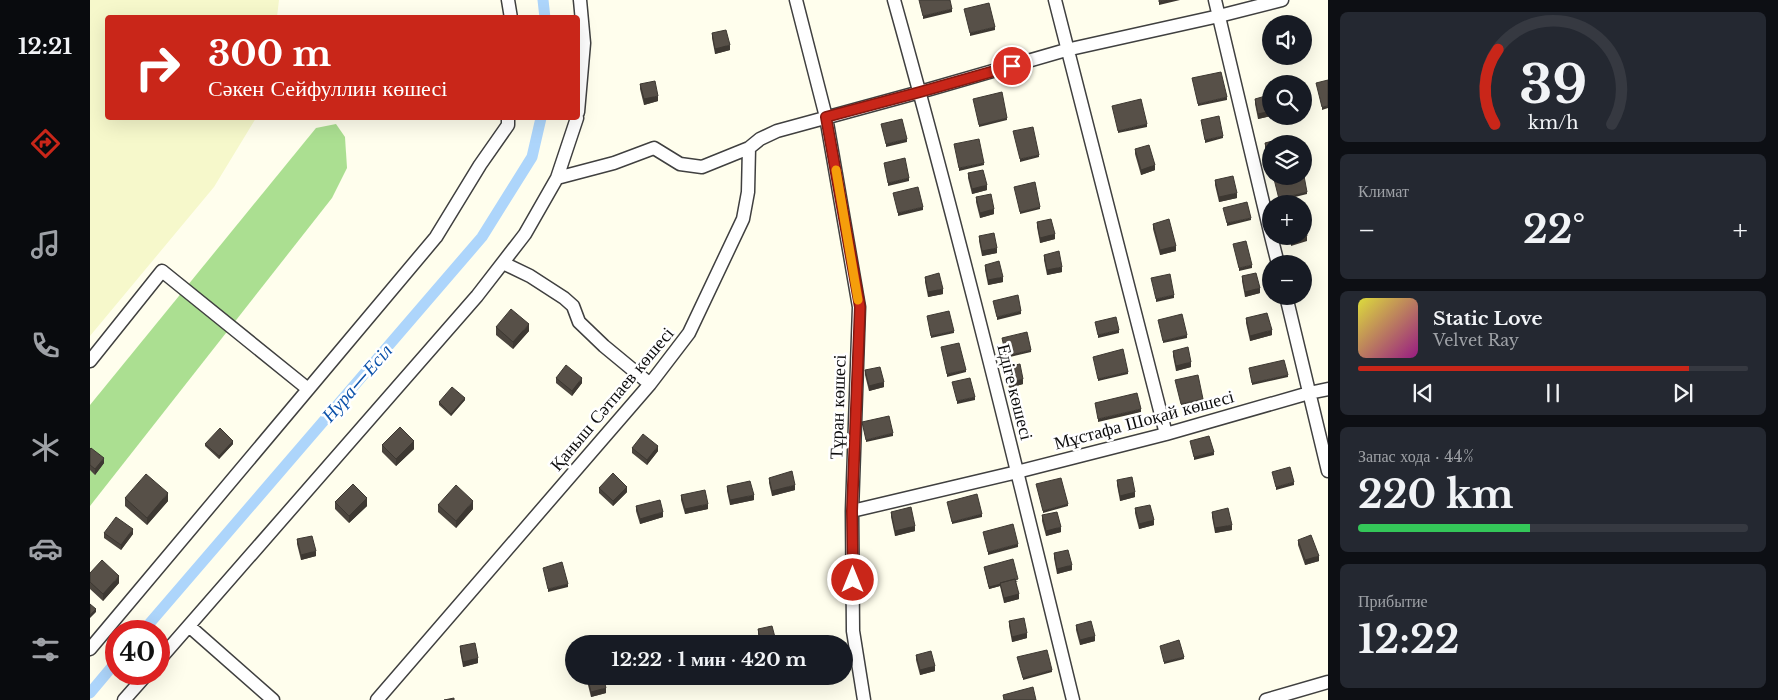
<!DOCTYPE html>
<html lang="ru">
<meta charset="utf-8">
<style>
body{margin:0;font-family:"Libre Baskerville",serif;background:#242831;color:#f1f3f6;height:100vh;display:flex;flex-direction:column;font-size:19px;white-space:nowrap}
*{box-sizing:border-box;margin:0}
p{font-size:16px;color:#9ea1a6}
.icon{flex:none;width:28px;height:28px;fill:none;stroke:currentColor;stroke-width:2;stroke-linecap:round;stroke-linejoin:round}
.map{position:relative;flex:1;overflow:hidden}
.drawer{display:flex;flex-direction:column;gap:12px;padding:12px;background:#0d0f14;width:450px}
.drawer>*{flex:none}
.top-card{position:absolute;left:15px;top:15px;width:475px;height:105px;border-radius:5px;box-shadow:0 5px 20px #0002;background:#c92619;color:#fff;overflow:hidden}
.fabs{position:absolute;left:1172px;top:15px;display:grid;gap:10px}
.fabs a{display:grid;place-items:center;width:50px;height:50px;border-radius:50%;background:#171b24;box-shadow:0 5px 20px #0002;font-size:25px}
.speed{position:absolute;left:15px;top:620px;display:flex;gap:10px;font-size:25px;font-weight:700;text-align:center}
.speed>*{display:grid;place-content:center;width:65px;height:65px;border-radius:50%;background:#171b24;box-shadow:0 5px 20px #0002;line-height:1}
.speed .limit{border:8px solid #d22;background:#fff;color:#111}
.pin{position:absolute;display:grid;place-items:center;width:42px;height:42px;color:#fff;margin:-21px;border:2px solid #fff;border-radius:50%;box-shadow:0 1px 5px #0007}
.me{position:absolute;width:55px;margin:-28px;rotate:0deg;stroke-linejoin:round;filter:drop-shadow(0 0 4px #0008)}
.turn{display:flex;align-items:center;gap:18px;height:105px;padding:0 20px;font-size:22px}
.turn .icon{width:65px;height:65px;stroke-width:2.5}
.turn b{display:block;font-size:35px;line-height:42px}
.big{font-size:38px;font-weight:800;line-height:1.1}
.drawer .tile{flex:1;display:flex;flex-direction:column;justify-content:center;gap:8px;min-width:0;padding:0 18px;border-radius:8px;background:#242831}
.drawer .dial{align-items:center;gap:0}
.dial svg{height:130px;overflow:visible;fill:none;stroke:#363941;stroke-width:7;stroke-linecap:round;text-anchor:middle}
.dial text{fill:#f1f3f6;stroke:none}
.song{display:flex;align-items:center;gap:15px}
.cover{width:60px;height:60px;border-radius:8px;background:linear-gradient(135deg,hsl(60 70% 55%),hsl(310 70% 35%))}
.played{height:5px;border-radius:2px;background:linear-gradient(90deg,#c92619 85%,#363941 85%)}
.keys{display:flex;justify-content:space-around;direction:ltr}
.heat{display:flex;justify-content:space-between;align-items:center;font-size:28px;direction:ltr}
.charge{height:8px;border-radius:4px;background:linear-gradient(90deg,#34c759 44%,#363941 0)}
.trip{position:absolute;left:475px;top:635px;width:288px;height:50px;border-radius:25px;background:#171b24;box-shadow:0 5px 20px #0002;font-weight:800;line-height:50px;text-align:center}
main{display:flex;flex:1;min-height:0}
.tabs{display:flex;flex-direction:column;width:90px;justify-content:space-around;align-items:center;background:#090b0e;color:#9ea1a6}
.tabs .icon{width:35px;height:35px}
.tabs .on{color:#c92619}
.tabs b{font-size:22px;color:#f1f3f6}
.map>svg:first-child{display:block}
.farmland{fill:#f6f8cb}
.forest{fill:#abdf91}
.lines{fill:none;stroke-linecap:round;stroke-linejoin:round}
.canal{stroke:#add5fb;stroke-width:11}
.minor-casing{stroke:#404040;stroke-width:15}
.minor{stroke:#fff;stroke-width:12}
.wall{fill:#4b453e}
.shaded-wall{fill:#3d3832}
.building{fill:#575048;stroke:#3d3832}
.route-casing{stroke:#831910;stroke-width:12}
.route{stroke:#c92619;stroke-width:9}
.slow{stroke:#f59e0b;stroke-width:9}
.labels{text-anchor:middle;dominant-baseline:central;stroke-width:5;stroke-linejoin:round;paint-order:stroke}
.street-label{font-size:18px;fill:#0d0d0d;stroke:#fff}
.water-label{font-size:19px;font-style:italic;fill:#0c52aa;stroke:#fff}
</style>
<main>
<nav class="tabs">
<b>12:21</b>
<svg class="icon on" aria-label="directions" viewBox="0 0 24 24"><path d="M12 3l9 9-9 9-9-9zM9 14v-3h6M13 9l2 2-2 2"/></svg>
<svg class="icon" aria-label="music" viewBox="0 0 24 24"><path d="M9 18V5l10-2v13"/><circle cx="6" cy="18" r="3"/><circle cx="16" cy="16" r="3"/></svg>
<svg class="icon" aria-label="phone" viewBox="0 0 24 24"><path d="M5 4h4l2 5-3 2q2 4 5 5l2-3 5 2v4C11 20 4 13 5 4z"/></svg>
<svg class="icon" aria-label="climate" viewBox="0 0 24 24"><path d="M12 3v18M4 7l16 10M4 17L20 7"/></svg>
<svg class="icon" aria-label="car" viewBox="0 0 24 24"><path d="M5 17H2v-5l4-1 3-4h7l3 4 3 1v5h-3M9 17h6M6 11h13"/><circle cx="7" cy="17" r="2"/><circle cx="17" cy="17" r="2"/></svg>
<svg class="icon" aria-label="filters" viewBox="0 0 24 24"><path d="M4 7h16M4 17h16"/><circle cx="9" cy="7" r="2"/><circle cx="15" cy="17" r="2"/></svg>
</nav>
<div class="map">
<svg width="1238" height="700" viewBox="0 0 1238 700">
<rect width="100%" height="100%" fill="#fffeed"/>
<path class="farmland" d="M0,0h189l-2,17 -169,1v100h148l-42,69 -124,149z"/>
<path class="forest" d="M246,124l9,13 2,31 -15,30 -242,308v-101l226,-277z"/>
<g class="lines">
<path class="canal" d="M453,0l2,18
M53,631l339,-394 50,-80 9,-39
M0,693l26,-31"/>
<g class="minor-casing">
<path id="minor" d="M418,0l3,18
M706,0l30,117 33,190 -7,204 1,120 11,69
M804,0c65,232 122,466 179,700
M965,0l111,434
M1125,0l56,236
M488,112l6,-69 -4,-43
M467,178l57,-15 40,-15 26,16 22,3 47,-19
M1181,236l7,28
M413,263l27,13 34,22 9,8 6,16 25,24 46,38
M1196,296l42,175
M0,361l72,-90 146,118
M762,511l165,-39 149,-38 143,-41 19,-4
M99,626l84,74
M0,649l346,-412 44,-72 28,-40v-7
M69,660l318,-364 48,-62 32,-56 20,-60
M34,700l23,-26
M287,700l273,-316 39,-51 54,-114 5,-27 1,-44 11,-9 17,-8 143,-39 146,-42 153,-34 63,-16
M1176,700l62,-18"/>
</g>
<use href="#minor" class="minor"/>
</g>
<path class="wall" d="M622,33l18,17 -15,4 -3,-16z
M550,84l18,17 -14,4 -4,-16z
M1165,99l16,4v13l-13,3 -3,-15z
M1190,139l-12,24 -3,-15v-5z
M1045,149l20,21 -14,5 -6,-21z
M878,173l19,17 -15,4 -4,-16z
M1125,180l22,18 -18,4 -4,-17z
M886,197l18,17 -14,4 -4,-16z
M947,222l18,17 -15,4 -3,-16z
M1063,224l23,27 -16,4 -7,-26z
M889,236l18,17 -15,3 -3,-15z
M954,255l18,17 -15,3 -3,-15z
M895,265l18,17 -15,3 -3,-15z
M1152,276l18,17 -15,4 -3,-16z
M835,277l18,17 -15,3 -3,-15z
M1156,318l26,17 -22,6 -4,-18z
M406,327l33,4 -16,18 -17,-14z
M1083,351l18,16 -15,4 -3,-15z
M915,367l18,17 -14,4 -4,-16z
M775,370l19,17 -15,4 -4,-16z
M466,378l26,5 -10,13 -16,-13z
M375,400l-14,16 -12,-11v-3z
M115,444h28l-14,15 -14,-13z
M292,445l32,4 -18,17 -14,-14z
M542,448l26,3 -11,14 -15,-12z
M0,449l14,14 -9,12 -5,-5z
M679,478l26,12 -23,6 -3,-13z
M1027,480l18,17 -15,4 -3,-16z
M637,486l27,14 -24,5 -3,-14z
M509,488l28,4 -14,14 -14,-13z
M591,495l27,14 -23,5 -4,-14z
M35,498l43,3 -21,24 -22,-19z
M245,502l32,4 -18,17 -14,-14z
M348,505l35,4 -17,19 -18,-16z
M546,506l27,11 -23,7 -4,-13z
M1045,508l19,17 -15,4 -4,-16z
M801,512l24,19 -20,5 -4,-19z
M1122,512l20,18 -17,3 -3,-16z
M952,515l19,17 -15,4 -4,-15z
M14,533l29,1 -12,16 -17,-12z
M207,539l19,17 -15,4 -4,-16z
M1208,540l21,21 -14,4 -7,-20z
M964,553l18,17 -15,4 -3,-16z
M894,567l34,15h-2l3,17 -15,4 -4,-17 -11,3z
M0,573l29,10 -16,18 -13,-12z
M919,621l18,17 -15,4 -3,-16z
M986,625l19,16 -15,4 -4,-15z
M668,629l18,15h-16l-2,-10z
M370,646l18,17 -15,4 -3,-16z
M826,655l19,16 -15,4 -4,-15z
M497,676l19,17 -15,4 -4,-16z"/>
<path class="shaded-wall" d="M1079,0h11l-21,5v-3z
M862,9v3l-29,7v-3z
M905,27v3l-25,6v-3z
M640,45v5l-15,4v-5z
M568,96v5l-14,4v-6z
M1137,97v3l-29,6v-2z
M1238,106v2l-6,2v-3z
M1181,111v5l-13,3v-5z
M917,118v2l-28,7v-2z
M1057,124v3l-29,6v-2z
M1133,136v2l-18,5v-3z
M817,139v3l-21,5v-3z
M949,155v2l-19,5v-3z
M1181,157v5l-3,1v-5z
M894,163v2l-25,6v-3z
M1065,165v5l-14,5v-5z
M819,178v3l-21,5v-3z
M897,185v5l-15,4v-5z
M1217,192v2l-28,7v-2z
M1147,193v5l-18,4v-5z
M833,207v3l-25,6v-3z
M950,207v2l-20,5v-2z
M904,209v5l-14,4v-5z
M1161,218v2l-24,6v-3z
M965,234v5l-15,4v-5z
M1217,236v5l-16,5v-6z
M1086,246v5l-16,4v-5z
M907,248v5l-15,3v-5z
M1162,265v3l-13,3v-3z
M972,267v5l-15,3v-5z
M913,277v5l-15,3v-5z
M1170,288v5l-15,4v-5z
M853,289v5l-15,3v-5z
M1084,295v3l-18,4v-3z
M931,311v3l-24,6v-3z
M439,324v7l-16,18v-7z
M1029,330v3l-21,5v-3z
M1182,330v5l-22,6v-5z
M864,331v2l-23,5v-2z
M1097,335v3l-24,5v-2z
M941,350v2l-25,6v-2z
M1101,362v5l-15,4v-5z
M876,370v2l-19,5v-3z
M1038,372v2l-30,7v-2z
M1198,375v2l-36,8v-2z
M492,378v5l-10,13v-5z
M933,379v5l-14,4v-5z
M794,382v5l-15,4v-5z
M885,397v3l-18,4v-3z
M375,398v2l-14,16v-2z
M1113,399v2l-22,6v-3z
M1051,409v3l-43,10v-3z
M803,433v3l-27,6v-2z
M143,441v3l-14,15v-3z
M324,441v8l-18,17v-7z
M568,446v5l-11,14v-5z
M1124,452v3l-20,5v-3z
M14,458v5l-9,12v-6z
M1204,482v3l-18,5v-3z
M705,485v5l-23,6v-5z
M537,487v5l-14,14v-5z
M1045,492v5l-15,4v-5z
M78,493v8l-21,24v-7z
M664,495v5l-24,5v-5z
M277,498v8l-18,17v-7z
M383,501v8l-17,19v-7z
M618,504v5l-23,5v-5z
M978,504v2l-25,7v-2z
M573,512v5l-23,7v-5z
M892,514v3l-30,7v-2z
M1064,520v5l-15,4v-5z
M1142,525v5l-17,3v-5z
M825,526v5l-20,5v-5z
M971,527v5l-15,4v-5z
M43,529v5l-12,16v-5z
M928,544v3l-30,8v-3z
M226,551v5l-15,4v-5z
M1229,556v5l-14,4v-5z
M982,565v5l-15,4v-5z
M29,576v7l-16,18v-7z
M478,584v3l-20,5v-3z
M910,584v2l-11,3v-2z
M929,594v5l-15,4v-5z
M6,609v3l-6,6v-3z
M937,633v5l-15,4v-5z
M1005,636v5l-15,4v-5z
M686,641v3h-11z
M1094,657v2l-20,5v-2z
M388,658v5l-15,4v-5z
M845,666v5l-15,4v-5z
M962,670v2l-29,8v-2z
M516,688v5l-15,4v-5z"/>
<path class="building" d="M829,0h31l2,9 -29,7z
M1069,0h10l-10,2z
M899,3l6,24 -25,6 -6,-24z
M636,30l4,15 -15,4 -3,-16z
M1131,72l6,25 -29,7 -6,-26z
M1238,80v26l-6,1 -6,-24z
M565,81l3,15 -14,3 -4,-15z
M912,92l5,26 -28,7 -6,-26z
M1179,95l2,8v8l-13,3 -3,-15z
M1051,99l6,25 -29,7 -6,-25z
M1129,116l4,20 -18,4 -4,-20z
M812,119l5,20 -21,5 -5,-20z
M943,127l6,28 -19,4 -7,-28z
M889,139l5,24 -25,5 -5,-24z
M1190,139l1,5h-10v13l-3,1 -3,-15z
M1059,145l6,20 -14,5 -6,-21z
M815,158l4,20 -21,5 -4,-20z
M893,170l4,15 -15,4 -4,-16z
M1143,176l4,17 -18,4 -4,-17z
M1197,176h17l3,16 -28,7 -5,-20z
M945,182l5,25 -20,5 -6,-25z
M828,187l5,20 -25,6 -5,-20z
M901,194l3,15 -14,4 -4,-16z
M1157,202l4,16 -24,5 -4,-15z
M961,219l4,15 -15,4 -3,-16z
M1079,219l7,27 -16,4 -7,-26z
M1214,222l3,14 -16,4 -1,-4h14z
M904,233l3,15 -15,3 -3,-15z
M1156,241l6,24 -13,3 -6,-24z
M969,251l3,16 -15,3 -3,-15z
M909,261l4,16 -15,3 -3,-15z
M849,273l4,16 -15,3 -3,-15z
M1166,273l4,15 -15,4 -3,-16z
M1080,274l4,21 -18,4 -5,-21z
M928,295l3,16 -24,6 -4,-16z
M421,309l18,15 -16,18 -17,-15z
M859,311l5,20 -23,5 -4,-20z
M1177,313l5,17 -22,6 -4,-18z
M1092,314l5,21 -24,6 -5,-21z
M1026,317l3,13 -21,5 -3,-13z
M937,332l4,18 -25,6 -4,-18z
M869,343l7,27 -19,4 -6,-27z
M1098,347l3,15 -15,4 -3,-15z
M1033,349l5,23 -30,7 -5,-22z
M1194,360l4,15 -36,8 -3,-15z
M930,364l3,15 -14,4 -4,-16z
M476,365l16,13 -10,13 -16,-13z
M790,367l4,15 -15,4 -4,-16z
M1108,375l5,24 -22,5 -6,-24z
M880,378l5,19 -18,4 -5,-19z
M362,387l13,11 -14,16 -12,-12z
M1047,393l4,16 -43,10 -3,-16z
M799,416l4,17 -27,7 -4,-18z
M310,427l14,14 -18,18 -14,-14z
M130,428l13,13 -14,15 -14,-12z
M553,434l15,12 -11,14 -15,-12z
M1119,436l5,16 -20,5 -4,-16z
M1,448l13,10 -9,11 -5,-4v-16z
M1200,467l4,15 -18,5 -4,-15z
M702,471l3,14 -23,6 -3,-13z
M523,473l14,14 -14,14 -14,-13z
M56,474l22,19 -21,25 -22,-20z
M1042,477l3,15 -15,4 -3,-16z
M971,478l7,26 -25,7 -7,-27z
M660,481l4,14 -24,5 -3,-14z
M263,484l14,14 -18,18 -14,-14z
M366,485l17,16 -17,20 -18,-16z
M615,490l3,14 -23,5 -4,-14z
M887,494l5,20 -30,8 -5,-20z
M570,500l3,12 -23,7 -4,-13z
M1060,505l4,15 -15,4 -4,-16z
M821,507l4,19 -20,5 -4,-19z
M1138,508l4,17 -17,3 -3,-16z
M967,512l4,15 -15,4 -4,-16z
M26,517l17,12 -12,16 -17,-12z
M923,524l5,20 -30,8 -5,-20z
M1221,535l8,21 -14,4 -7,-20z
M222,536l4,15 -15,4 -4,-16z
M978,550l4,15 -15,4 -3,-16z
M923,559l5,20 -2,1 -1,-1 -15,4 1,1 -12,3 -5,-20z
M12,560l17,16 -16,18 -13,-12v-9z
M472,562l6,22 -20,5 -5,-21z
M925,579l4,15 -15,4 -4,-15z
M0,604l6,5 -6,6z
M934,618l3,15 -15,4 -3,-16z
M1001,621l4,15 -15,4 -4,-15z
M682,626l4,15 -11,3h-4l-3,-15z
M1089,640l5,17 -20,5 -4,-16z
M385,643l3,15 -15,4 -3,-16z
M957,650l5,20 -29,8 -6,-21z
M841,651l4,15 -15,4 -4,-15z
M497,676h16l3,12 -15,4z
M943,687l3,13h-32l-1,-5z
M364,698v2h-10z"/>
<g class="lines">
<g class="route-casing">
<path id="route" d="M763,580l-1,-69 8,-204 -34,-190 94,-25 92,-26"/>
</g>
<use href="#route" class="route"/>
<path class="slow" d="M746,170l22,130"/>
</g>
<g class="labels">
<g class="street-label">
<text transform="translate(925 392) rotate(76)">Едіге көшесі</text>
<text transform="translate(522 399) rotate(-50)">Қаныш Сәтпаев көшесі</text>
<text transform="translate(748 407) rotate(-88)">Тұран көшесі</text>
<text transform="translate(1054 420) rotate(-15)">Мұстафа Шоқай көшесі</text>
</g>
<g class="water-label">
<text transform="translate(267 383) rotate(-49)">Нура—Есіл</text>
</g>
</g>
</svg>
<div class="fabs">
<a><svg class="icon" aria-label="sound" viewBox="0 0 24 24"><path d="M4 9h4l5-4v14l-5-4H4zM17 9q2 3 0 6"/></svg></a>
<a><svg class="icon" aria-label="search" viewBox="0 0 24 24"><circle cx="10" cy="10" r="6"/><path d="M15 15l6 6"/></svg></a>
<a><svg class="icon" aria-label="layers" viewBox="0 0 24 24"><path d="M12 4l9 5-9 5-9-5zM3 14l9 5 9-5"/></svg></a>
<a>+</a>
<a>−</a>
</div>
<div class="speed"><div class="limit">40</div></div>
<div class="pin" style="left:922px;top:66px;background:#d93025"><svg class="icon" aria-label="arrive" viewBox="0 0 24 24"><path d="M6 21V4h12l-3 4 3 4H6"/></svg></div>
<svg class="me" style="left:763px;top:580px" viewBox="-20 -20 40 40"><circle r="17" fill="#c92619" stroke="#fff" stroke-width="3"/><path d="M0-11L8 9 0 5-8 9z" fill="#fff"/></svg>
<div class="trip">12:22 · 1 мин · 420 m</div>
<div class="top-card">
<div class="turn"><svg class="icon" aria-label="right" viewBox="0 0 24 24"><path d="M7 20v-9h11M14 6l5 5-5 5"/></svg><div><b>300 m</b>Сәкен Сейфуллин көшесі</div></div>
</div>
</div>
<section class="drawer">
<div class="tile dial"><svg viewBox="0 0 100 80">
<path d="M14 69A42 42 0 1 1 86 69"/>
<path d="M14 69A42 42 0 0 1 16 23" stroke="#c92619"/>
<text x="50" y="56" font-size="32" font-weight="700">39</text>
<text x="50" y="72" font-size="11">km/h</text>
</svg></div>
<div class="tile"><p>Климат</p>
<div class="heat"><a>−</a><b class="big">22°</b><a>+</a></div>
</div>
<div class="tile">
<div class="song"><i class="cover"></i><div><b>Static Love</b><p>Velvet Ray</p></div></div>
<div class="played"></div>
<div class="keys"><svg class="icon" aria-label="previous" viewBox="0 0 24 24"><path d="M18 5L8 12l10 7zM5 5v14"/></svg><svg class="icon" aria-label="pause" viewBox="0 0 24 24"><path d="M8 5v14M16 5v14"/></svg><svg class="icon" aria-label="next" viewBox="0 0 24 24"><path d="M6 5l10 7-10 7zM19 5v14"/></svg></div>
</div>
<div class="tile"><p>Запас хода · 44%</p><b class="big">220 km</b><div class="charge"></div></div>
<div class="tile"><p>Прибытие</p><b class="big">12:22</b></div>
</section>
</main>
